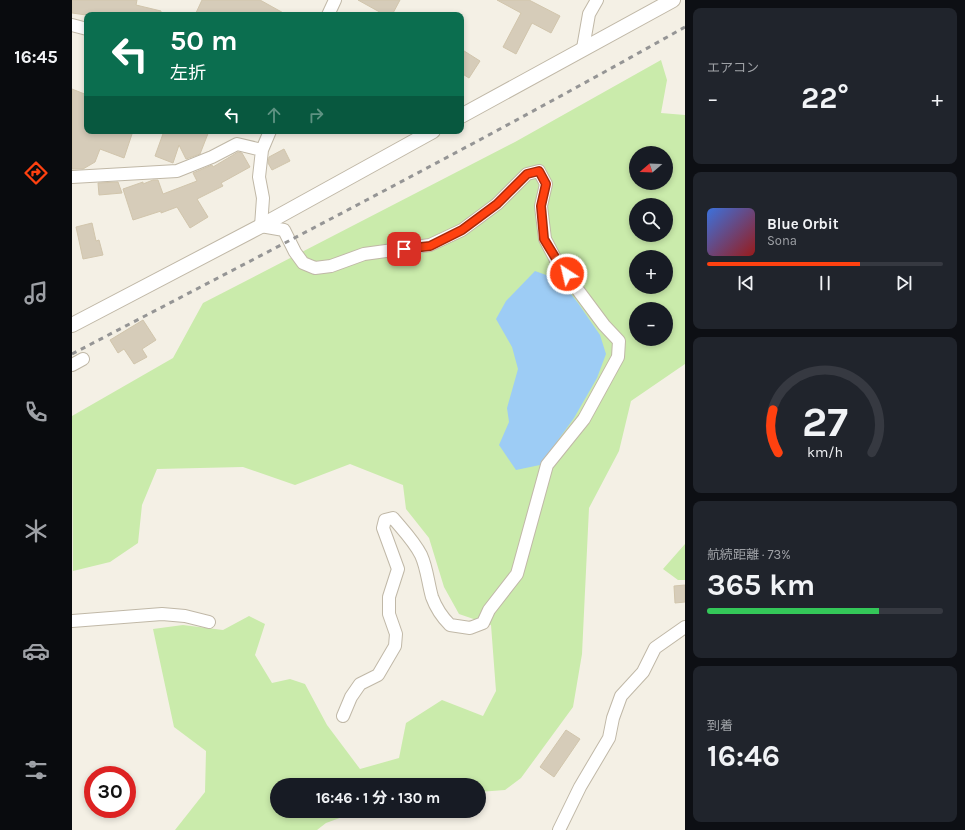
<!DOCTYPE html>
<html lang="ja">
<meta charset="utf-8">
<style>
body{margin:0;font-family:Karla,"Noto Sans JP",sans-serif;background:#20242c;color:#f1f3f6;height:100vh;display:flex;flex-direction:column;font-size:15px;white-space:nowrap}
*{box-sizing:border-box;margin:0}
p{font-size:13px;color:#9ea1a6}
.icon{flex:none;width:22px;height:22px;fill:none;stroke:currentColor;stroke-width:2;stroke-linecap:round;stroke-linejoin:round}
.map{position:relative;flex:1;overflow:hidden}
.details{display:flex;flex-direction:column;gap:8px;padding:8px;background:#0d0f14;width:280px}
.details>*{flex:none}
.hud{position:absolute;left:12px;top:12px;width:380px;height:122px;border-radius:8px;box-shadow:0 2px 6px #0003;background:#0b6e4f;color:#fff;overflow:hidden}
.needle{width:26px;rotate:251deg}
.tools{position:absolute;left:557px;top:146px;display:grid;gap:8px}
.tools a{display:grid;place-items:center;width:44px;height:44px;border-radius:50%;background:#171b24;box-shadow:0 2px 6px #0003;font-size:20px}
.speed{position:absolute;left:12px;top:766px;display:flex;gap:8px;font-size:20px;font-weight:700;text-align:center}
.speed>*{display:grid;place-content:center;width:52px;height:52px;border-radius:50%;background:#171b24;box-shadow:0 2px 6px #0003;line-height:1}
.speed .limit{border:6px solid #d22;background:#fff;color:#111}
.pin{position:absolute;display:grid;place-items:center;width:34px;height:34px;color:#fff;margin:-17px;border-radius:8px;box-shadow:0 2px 6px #0006}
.me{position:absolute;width:44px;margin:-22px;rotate:325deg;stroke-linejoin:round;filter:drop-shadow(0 0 3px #0008)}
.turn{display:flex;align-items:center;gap:14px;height:84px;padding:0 20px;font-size:18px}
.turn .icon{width:52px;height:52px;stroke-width:2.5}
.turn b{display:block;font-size:28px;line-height:34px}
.lanes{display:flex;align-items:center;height:38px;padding:0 20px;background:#0003;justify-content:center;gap:20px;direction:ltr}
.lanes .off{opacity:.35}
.big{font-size:30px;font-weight:700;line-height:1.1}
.details .card{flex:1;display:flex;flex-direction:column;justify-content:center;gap:6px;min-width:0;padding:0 14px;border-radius:8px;background:#20242c}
.details .dial{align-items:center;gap:0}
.dial svg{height:104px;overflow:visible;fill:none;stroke:#363941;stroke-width:7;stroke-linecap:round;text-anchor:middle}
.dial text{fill:#f1f3f6;stroke:none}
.song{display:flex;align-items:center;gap:12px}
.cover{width:48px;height:48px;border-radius:6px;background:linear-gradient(135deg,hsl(220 70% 55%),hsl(0 70% 35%))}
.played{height:4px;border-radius:2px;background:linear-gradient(90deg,#ff4110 65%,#363941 65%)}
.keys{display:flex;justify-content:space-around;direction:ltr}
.heat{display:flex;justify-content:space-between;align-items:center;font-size:22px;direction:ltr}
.charge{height:6px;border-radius:3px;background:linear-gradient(90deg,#34c759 73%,#363941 0)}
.trip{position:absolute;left:198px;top:778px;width:216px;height:40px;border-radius:20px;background:#171b24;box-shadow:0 2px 6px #0003;font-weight:700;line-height:40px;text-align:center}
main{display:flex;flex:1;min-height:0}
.tab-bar{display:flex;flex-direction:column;width:72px;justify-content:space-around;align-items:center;background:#090b0e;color:#9ea1a6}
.tab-bar .icon{width:28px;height:28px}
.tab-bar .current{color:#ff4110}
.tab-bar b{font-size:18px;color:#f1f3f6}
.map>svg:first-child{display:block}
.green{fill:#caebab;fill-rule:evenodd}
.water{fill:#9dccf5}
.building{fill:#d6ccb9;stroke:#d1c5ac}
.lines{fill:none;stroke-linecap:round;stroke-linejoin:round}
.minor-casing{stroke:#c0b8a7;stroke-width:14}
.tertiary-casing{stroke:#c0b8a7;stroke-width:16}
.minor{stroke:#fff;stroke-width:12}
.tertiary{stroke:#fff;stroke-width:14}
.rail{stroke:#959595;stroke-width:3;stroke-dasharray:5 5;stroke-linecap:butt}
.route-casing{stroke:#a62a0a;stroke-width:10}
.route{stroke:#ff4110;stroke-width:7}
</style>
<main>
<nav class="tab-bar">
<b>16:45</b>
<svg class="icon current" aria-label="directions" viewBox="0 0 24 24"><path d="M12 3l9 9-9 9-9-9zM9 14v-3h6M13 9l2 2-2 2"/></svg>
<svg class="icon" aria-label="music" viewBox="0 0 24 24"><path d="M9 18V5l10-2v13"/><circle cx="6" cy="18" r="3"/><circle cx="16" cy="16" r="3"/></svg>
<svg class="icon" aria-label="phone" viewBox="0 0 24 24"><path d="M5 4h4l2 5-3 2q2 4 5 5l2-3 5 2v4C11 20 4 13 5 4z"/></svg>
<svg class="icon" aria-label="climate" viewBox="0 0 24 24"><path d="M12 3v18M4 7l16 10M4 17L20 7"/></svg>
<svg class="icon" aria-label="car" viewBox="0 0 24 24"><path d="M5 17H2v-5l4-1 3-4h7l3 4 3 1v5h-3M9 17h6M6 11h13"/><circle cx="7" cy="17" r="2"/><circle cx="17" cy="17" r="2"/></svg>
<svg class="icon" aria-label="filters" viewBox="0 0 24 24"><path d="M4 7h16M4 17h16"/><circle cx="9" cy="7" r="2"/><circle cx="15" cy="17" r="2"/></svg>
</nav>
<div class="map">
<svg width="613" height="830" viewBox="0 0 613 830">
<rect width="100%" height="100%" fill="#f4f0e5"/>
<path class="green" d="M589,60l6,20 -6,33 24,2v249l-54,37 -12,50 -30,57 -7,146 -9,53 -52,71 -16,12 -26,2v-7h-202v26h82l-33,12 -9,7h-142l30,-38 1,-41 -32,-24 -21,-98 30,-4 40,5 26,-14 16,8 -10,31 17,28 18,-4 15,5 22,41 33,44 39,-11 7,-35 36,-23 41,16 13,-25 -5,-66 -32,-11 -15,-27 -15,-49 -23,-29 -3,-24 -53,-21 -55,21 -52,-18 -86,2 -15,36 -4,38 -28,19 -37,9 -1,-155 101,-58 30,-55 312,-161zM564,153h30v30h-30zM564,205h30v30h-30zM564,257h30v30h-30zM564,309h30v30h-30z
M613,544v36h-7l-15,-11z"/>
<path class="water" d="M463,271l25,9 18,23 22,32 6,19 -9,24 -23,40 -34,47 -24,5 -17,-25 10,-23 -2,-14 11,-39 -6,-22 -16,-28 10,-18z"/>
<path class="building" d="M0,0h65l-1,5 25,6v4h-75l-14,-2z
M130,0h58l27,15h-92z
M286,0h42l-8,15h-7z
M425,0h32l31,16 -9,17 -19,-10 -16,31 -13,-7 18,-34z
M389,49l19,12 -11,17 -8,-5z
M0,89l15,6v36h46l-9,27 -24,-9 -5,13 -12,7h-11z
M92,131h45l-9,23 -14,5 -7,-14 -6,18 -18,-7z
M212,149l6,12 -18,9 -4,-7 1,-6z
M166,152l4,1 8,14 -29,16 2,3 -26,13 11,18 -18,11 -13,-21 -16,6v-2l-28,9 -10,-31 20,-7v2l10,-4h5l5,14 34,-13 -4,-8 19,-8 1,2z
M46,182l4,11 -23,2 -1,-12z
M20,223l4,18 3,-1 4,15 -20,4 -7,-32z
M71,320l13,20 -14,9 5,8 -13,7 -10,-15 -6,4 -8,-13z
M613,585v17l-10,1 -1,-17z
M494,730l14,9 -26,38 -14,-10z"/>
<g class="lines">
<g class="minor-casing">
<path id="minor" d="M256,15l7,-15
M0,25l15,4
M511,48l6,-34 8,-14
M198,131l-8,19 -3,27 4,21 -2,28 23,4 11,22 8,11 12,5 16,-2 33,-12 66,-9 32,-15 35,-26 30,-30 12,-3 7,13 -5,22 4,33 12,23 47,63 15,16 -1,16 -34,62 -37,46 -30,109 -28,36 -6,13 -13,5 -20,-3c-8,-8 -14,-17 -18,-28 -4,-14 -5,-29 -11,-42 -7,-14 -18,-25 -28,-37l-8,2 -2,8 15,41 -9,28v17l7,20 -1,12 -17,29 -18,9 -9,13 -8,19
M0,177l105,-6 35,-14 25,-13 25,6
M0,365l11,-6
M0,621l90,-7 23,2 24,6
M487,830l21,-43 29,-49 4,-20 8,-22 22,-24 12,-24 30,-21"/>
</g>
<g class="tertiary-casing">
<path id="tertiary" d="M389,116l212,-116
M0,325l189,-99 172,-95"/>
</g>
<use href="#minor" class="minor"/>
<use href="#tertiary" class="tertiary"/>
<path class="rail" d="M0,354c205,-107 411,-213 613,-327"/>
</g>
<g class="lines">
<g class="route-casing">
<path id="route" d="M332,249l26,-3 32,-16 35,-26 30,-30 12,-3 7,13 -5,22 3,33 14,23 9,12"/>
</g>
<use href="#route" class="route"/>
</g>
</svg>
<div class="tools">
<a><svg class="needle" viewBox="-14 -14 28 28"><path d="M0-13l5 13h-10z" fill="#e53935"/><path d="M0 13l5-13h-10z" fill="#9ea1a6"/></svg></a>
<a><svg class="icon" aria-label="search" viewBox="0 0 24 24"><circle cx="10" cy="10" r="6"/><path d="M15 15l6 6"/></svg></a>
<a>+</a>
<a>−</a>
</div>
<div class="speed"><div class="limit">30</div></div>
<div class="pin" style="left:332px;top:249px;background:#d93025"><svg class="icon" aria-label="arrive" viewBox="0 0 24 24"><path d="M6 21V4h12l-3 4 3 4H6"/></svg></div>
<svg class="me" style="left:495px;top:274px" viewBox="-20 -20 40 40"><circle r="17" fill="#ff4110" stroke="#fff" stroke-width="3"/><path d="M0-11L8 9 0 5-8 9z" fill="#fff"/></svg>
<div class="trip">16:46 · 1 分 · 130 m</div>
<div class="hud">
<div class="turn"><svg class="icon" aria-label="left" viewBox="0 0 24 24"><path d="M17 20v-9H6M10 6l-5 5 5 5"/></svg><div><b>50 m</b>左折</div></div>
<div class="lanes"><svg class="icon" aria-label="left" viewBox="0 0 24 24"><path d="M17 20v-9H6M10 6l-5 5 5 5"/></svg><svg class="icon off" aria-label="ahead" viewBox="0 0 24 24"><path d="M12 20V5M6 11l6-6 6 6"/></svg><svg class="icon off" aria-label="right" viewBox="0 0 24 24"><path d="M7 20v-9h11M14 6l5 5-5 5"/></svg></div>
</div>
</div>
<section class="details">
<div class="card"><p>エアコン</p>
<div class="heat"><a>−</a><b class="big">22°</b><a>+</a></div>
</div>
<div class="card">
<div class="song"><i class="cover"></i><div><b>Blue Orbit</b><p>Sona</p></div></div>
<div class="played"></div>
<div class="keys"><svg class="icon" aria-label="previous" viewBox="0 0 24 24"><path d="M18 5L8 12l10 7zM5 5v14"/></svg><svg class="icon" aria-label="pause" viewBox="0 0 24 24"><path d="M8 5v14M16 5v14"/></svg><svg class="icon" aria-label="next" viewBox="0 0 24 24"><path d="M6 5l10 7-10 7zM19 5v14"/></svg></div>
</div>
<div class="card dial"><svg viewBox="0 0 100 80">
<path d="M14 69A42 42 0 1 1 86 69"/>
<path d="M14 69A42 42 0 0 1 10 36" stroke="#ff4110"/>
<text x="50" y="56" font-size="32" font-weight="700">27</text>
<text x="50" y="72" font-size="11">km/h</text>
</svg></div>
<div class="card"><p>航続距離 · 73%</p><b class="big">365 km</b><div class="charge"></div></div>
<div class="card"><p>到着</p><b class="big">16:46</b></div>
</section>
</main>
